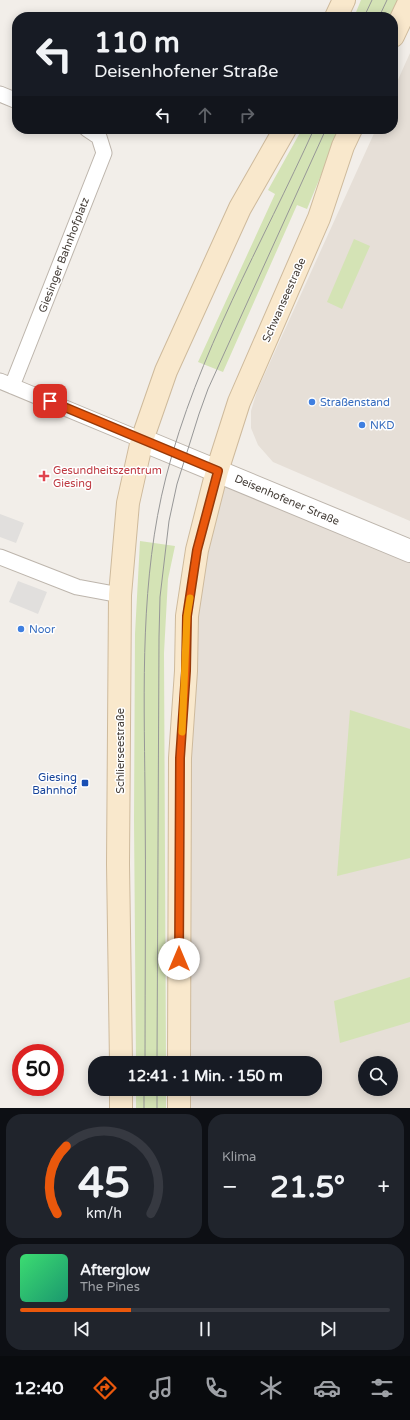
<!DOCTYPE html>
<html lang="de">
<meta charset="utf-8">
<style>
body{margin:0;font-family:"Varela Round",sans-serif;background:#20242c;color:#f1f3f6;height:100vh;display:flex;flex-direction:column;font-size:15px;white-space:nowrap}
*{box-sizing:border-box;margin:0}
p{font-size:13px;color:#9ea1a6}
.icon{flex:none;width:22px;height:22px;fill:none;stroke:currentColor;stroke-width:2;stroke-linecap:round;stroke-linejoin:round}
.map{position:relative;height:1108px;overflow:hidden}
.sheet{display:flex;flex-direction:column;gap:6px;padding:6px;background:#0d0f14;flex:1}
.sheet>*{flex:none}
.hud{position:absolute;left:12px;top:12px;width:386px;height:122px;border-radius:16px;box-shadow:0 2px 10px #0003;background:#171b24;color:#f1f3f6;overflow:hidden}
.tools{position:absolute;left:358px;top:1056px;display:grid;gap:8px}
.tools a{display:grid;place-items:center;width:40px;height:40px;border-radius:50%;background:#171b24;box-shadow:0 2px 10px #0003;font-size:20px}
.speed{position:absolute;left:12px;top:1044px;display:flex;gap:8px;font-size:20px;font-weight:700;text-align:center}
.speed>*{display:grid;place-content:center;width:52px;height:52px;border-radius:50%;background:#171b24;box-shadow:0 2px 10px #0003;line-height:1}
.speed .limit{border:6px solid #d22;background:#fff;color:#111}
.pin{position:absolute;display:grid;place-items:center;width:34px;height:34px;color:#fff;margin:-17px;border-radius:8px;box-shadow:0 2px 6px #0006}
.me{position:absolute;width:44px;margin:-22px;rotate:0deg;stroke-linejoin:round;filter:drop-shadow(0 0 3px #0008)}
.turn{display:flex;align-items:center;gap:14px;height:84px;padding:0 16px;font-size:18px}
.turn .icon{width:52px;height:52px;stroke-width:2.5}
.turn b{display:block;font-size:28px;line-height:34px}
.lanes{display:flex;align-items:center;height:38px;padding:0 16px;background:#0003;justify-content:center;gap:20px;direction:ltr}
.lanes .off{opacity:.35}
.big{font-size:30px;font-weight:700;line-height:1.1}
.sheet .tile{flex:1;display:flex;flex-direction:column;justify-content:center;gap:6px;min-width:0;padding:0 14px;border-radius:16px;background:#20242c}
.sheet .dial{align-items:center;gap:0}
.dial svg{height:104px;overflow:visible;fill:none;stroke:#363941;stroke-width:7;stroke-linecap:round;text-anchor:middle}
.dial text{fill:#f1f3f6;stroke:none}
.song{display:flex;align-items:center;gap:12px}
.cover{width:48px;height:48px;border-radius:6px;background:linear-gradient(135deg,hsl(140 70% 55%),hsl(160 70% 35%))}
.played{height:4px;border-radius:2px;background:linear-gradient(90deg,#ea580c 30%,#363941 30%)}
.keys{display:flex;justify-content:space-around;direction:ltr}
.heat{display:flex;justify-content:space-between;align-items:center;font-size:22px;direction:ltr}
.sheet .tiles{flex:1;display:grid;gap:6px;grid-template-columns:1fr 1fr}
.tile:last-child{grid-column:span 2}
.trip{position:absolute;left:88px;top:1056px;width:234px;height:40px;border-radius:16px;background:#171b24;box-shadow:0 2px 10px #0003;font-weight:700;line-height:40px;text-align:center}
.tabs{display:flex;height:64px;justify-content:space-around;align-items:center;background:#090b0e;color:#9ea1a6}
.tabs .icon{width:28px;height:28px}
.tabs .active{color:#ea580c}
.tabs b{font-size:18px;color:#f1f3f6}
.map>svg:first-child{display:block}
.residential{fill:#e6dfd7;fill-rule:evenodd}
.green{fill:#d4e3b5}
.parking{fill:#e1dfdd}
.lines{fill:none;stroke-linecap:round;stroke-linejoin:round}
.service-casing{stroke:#bdb5ac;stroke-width:17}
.minor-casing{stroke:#bdb5ac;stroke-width:24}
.secondary-casing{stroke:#ceba9c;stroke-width:24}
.service{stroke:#fff;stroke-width:15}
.minor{stroke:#fff;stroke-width:22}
.secondary{stroke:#f9e8cc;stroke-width:22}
.tram{stroke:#979797;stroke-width:1}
.route-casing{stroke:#983908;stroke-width:10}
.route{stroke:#ea580c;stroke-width:7}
.slow{stroke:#f59e0b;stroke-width:7}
.shop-dot{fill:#3f7fe0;stroke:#fff;stroke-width:1.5}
.health-dot{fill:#e0444e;stroke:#fff;stroke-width:1.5}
.transit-dot{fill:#1a4fb4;stroke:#fff;stroke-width:1.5}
.labels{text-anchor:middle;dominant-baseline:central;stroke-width:3;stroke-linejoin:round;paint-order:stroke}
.street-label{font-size:11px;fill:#453e38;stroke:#fff}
.shop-label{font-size:11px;fill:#366cbe;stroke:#fff;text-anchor:start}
.health-label{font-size:11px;fill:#be3a42;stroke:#fff;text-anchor:start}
.transit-label{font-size:11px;fill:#164399;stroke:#fff;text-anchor:end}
</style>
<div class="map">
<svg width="410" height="1108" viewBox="0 0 410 1108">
<rect width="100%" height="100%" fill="#f2eee9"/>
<path class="residential" d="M410,53v468l-137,-59 -15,-17 -7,-17v-17l6,-20 119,-262h17v-38z
M217,471l193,80v557h-231v-19h136v-26h-136l7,-392zM365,1063h26v26h-26z"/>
<path class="green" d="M361,0h37l-8,17h-36z
M302,129h38l-33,80 -10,-4 -74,167 -25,-10 77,-168 -7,-4z
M354,239l16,7 -28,63 -15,-7z
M140,541l35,5 -7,33 -4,74 2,410h-30l-2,-243 1,-186z
M350,710l60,19v129l-73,18z
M410,977v45l-70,21 -6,-42z
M136,1089h30v19h-30z"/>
<path class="parking" d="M0,514l24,9 -8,20 -16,-6z
M18,581l29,11 -9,22 -29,-12z"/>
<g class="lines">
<g class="service-casing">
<path id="service" d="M0,94l17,7
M0,381l142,59
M12,386l92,-233 -5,-16 -12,-8
M0,557l77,30 43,8"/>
</g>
<g class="minor-casing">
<path id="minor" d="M142,440l268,111"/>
</g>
<g class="secondary-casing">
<path id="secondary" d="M336,17l8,-17
M393,36l17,-36
M121,1063l-3,-199 2,-269 8,-92 14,-63 24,-69 74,-163 45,-79
M179,1063l1,-305 6,-87 1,-55 10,-66 20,-79 22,-69 80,-184 24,-72 8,-17
M121,1108v-19
M179,1108v-19"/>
</g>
<use href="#service" class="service"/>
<use href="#minor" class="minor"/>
<use href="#secondary" class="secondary"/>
<path class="tram" d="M364,17l8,-17
M379,17l8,-17
M145,1063c0,-91 1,-181 0,-272 -1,-105 -5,-212 21,-314 31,-122 96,-233 148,-348
M157,1063l2,-426 1,-40 9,-76 8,-37 22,-70 9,-25 118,-260
M144,1108v-19
M157,1108v-19"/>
</g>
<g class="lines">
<g class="route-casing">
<path id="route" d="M50,401l168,70 -21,79 -10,66 -1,55 -6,87 -1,201"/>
</g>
<use href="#route" class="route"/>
<path class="slow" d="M182,732l5,-116 3,-18"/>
</g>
<g class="shop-dot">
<circle cx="312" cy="402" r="4"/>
<circle cx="362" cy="425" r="4"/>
<circle cx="21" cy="629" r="4"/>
</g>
<path class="health-dot" d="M42 470h4v4h4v4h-4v4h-4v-4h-4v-4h4z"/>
<rect class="transit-dot" x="81" y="779" width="8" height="8" rx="2"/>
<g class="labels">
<g class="street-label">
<text transform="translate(64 255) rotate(-69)">Giesinger Bahnhofplatz</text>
<text transform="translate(284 300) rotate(-66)">Schwanseestraße</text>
<text transform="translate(287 500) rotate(23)">Deisenhofener Straße</text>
<text transform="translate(120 751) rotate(-90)">Schlierseestraße</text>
</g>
<g class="shop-label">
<text x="320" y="402">Straßenstand</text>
<text x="370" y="425">NKD</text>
<text x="29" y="629">Noor</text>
</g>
<g class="health-label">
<text x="53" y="470">Gesundheitszentrum<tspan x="53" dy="13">Giesing</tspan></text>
</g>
<g class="transit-label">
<text x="77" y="777">Giesing<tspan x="77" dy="13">Bahnhof</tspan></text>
</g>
</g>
</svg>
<div class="tools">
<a><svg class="icon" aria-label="search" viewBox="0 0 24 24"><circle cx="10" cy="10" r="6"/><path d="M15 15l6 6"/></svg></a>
</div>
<div class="speed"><div class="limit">50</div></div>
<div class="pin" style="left:50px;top:401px;background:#d93025"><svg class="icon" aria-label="arrive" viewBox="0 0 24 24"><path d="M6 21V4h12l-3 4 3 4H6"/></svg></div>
<svg class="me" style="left:179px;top:959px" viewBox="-20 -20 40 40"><circle r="19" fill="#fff"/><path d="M0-13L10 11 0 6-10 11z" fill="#ea580c"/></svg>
<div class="trip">12:41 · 1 Min. · 150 m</div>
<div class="hud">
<div class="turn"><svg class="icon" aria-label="left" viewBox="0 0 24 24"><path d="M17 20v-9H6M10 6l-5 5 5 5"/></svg><div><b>110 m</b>Deisenhofener Straße</div></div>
<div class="lanes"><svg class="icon" aria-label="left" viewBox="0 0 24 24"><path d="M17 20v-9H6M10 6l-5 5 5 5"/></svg><svg class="icon off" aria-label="ahead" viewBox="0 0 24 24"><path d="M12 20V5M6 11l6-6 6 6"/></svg><svg class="icon off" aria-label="right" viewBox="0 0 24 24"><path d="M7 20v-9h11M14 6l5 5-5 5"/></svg></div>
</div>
</div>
<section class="sheet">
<div class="tiles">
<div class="tile dial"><svg viewBox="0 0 100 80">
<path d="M14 69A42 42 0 1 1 86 69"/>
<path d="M14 69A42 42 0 0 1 21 17" stroke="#ea580c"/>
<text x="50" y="56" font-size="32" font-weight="700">45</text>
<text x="50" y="72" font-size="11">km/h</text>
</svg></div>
<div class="tile"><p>Klima</p>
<div class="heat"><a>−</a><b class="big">21.5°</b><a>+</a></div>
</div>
<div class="tile">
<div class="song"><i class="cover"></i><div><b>Afterglow</b><p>The Pines</p></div></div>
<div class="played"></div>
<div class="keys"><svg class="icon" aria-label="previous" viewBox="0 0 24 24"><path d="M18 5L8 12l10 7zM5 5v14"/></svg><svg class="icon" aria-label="pause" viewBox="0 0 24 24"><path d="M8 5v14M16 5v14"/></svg><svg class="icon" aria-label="next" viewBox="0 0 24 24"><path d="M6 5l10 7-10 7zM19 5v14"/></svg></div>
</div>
</div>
</section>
<nav class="tabs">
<b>12:40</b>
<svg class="icon active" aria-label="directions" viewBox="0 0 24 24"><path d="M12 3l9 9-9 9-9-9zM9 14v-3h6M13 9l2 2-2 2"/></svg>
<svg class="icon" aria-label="music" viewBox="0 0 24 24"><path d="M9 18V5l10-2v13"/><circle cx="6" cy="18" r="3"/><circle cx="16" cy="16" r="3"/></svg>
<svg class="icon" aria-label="phone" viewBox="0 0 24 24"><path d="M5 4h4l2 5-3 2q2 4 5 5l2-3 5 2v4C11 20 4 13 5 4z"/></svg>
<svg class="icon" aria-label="climate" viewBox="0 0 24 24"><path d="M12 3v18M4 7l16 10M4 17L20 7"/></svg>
<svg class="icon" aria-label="car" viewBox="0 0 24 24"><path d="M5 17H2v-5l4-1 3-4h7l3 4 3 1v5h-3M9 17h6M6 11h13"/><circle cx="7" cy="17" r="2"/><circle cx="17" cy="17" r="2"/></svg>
<svg class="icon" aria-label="filters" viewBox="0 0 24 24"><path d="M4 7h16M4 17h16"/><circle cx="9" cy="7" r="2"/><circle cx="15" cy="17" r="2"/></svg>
</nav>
